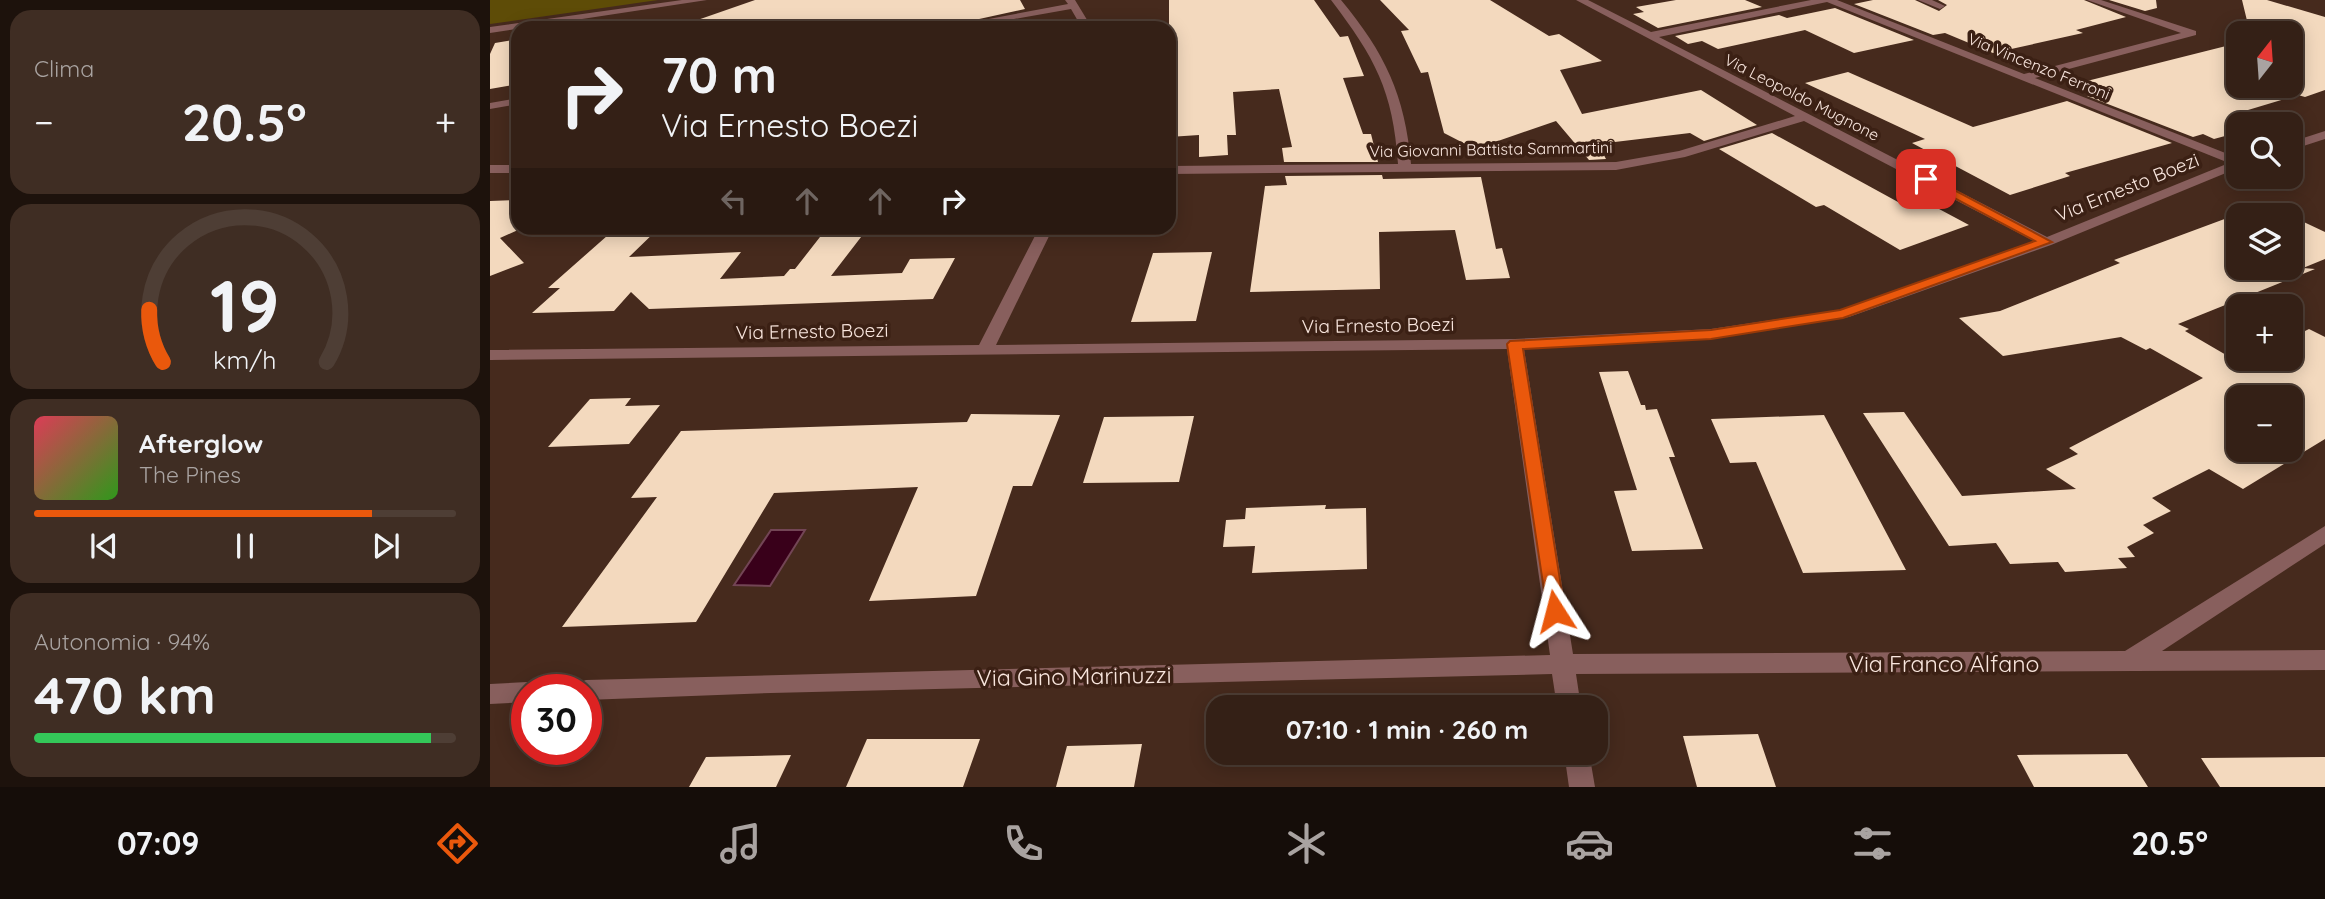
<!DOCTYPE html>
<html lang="it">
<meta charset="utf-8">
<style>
body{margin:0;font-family:Quicksand,sans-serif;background:#3f2d23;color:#f1f3f6;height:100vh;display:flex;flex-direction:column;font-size:26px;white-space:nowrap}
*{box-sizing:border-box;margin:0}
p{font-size:23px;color:#a9a3a1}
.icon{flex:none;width:38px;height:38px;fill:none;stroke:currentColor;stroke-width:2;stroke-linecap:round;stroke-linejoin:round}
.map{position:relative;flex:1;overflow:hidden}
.sheet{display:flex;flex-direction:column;gap:10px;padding:10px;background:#1d120c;width:490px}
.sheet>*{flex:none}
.hud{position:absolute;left:21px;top:21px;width:665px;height:214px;border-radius:21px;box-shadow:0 4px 18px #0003,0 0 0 2px #4e3e35;background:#342016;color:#f1f3f6;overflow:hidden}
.needle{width:46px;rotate:17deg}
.fabs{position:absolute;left:1736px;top:21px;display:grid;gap:14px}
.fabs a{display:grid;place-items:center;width:77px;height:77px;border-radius:14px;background:#342016;box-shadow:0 4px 18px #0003,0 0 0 2px #4e3e35;font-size:35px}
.speed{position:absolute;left:21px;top:674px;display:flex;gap:14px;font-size:35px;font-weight:700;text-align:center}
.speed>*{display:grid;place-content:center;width:91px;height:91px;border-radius:50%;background:#342016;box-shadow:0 4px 18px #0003,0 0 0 2px #4e3e35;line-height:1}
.speed .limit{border:10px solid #d22;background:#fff;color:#111}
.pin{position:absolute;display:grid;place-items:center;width:60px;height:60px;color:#fff;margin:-30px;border-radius:14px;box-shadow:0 4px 10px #0006}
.me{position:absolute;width:77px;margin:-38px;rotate:351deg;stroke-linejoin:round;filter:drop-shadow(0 0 5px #0008)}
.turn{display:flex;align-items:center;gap:24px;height:147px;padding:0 35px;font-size:32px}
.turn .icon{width:91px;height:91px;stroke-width:2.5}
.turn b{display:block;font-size:49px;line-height:60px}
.lanes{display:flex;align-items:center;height:66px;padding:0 35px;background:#0003;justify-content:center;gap:35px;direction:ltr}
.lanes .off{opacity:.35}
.big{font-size:52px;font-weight:700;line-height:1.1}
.sheet .widget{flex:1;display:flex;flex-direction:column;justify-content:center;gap:10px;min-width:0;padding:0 24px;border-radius:21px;background:#3f2d23}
.sheet .dial{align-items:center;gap:0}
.dial svg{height:182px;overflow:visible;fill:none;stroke:#4e3e35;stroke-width:7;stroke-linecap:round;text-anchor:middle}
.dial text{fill:#f1f3f6;stroke:none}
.song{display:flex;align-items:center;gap:21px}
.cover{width:84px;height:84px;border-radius:10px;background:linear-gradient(135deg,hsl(350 70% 55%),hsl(110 70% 35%))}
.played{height:7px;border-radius:4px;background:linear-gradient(90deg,#ea580c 80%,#4e3e35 80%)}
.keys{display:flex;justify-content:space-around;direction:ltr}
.heat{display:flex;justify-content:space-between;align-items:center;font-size:38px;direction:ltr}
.charge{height:10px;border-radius:5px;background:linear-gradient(90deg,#34c759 94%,#4e3e35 0)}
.trip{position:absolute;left:716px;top:695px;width:402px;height:70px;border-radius:21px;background:#342016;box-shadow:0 4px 18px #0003,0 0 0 2px #4e3e35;font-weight:700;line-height:70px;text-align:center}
.menu{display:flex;height:112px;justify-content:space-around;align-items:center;background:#150d09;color:#a9a3a1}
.menu .icon{width:49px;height:49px}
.menu .current{color:#ea580c}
.menu b{font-size:32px;color:#f1f3f6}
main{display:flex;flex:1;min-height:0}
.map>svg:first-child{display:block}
.green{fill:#5e4c07}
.water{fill:#39001a;stroke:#734555;stroke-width:2}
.building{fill:#f3d9be;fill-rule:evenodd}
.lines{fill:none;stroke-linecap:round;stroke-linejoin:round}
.lane{fill:#885f5d;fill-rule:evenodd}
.street{fill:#885f5d;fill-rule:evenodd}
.route{fill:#ea580c;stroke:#983908;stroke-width:2}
.labels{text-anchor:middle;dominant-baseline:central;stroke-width:7;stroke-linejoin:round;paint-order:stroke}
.far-street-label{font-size:16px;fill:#f9e6de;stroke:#3b2014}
.street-label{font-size:19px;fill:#f9e6de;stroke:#3b2014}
.near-street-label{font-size:23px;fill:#f9e6de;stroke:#3b2014}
</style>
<main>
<section class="sheet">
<div class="widget"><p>Clima</p>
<div class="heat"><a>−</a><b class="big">20.5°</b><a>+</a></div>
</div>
<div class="widget dial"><svg viewBox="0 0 100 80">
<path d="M14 69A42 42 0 1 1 86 69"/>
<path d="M14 69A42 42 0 0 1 8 46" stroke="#ea580c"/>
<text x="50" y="56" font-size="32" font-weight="700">19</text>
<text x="50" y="72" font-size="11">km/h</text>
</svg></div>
<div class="widget">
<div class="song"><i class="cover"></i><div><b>Afterglow</b><p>The Pines</p></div></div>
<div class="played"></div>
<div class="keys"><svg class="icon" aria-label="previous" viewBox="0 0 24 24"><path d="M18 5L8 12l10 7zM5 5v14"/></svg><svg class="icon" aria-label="pause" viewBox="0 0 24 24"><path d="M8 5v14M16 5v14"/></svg><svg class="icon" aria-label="next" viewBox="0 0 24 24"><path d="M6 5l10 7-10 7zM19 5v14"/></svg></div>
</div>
<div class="widget"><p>Autonomia · 94%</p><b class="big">470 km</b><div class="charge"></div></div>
</section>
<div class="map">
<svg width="1835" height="787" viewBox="0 0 1835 787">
<rect width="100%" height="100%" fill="#462a1d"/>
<path class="green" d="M0,0h168l-168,24z"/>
<path class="water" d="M281,530h34l-35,56 -36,-1z"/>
<path class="building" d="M265,0h265l5,9 -87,19h-251l-1,-4z
M679,0h145l26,37 8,-1 16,40 -21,2 20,56h8l7,28h-94l-2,-14 10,-1 -13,-58 -46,3 3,43h-9l1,20 -29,2v-22l-30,2z
M890,0h110l59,36 10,-2 43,27 -42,9 22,44 119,-24 56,35 -53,16 -14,-8 -92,11 8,15 -17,1 -33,-39 -81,28 -31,-16 -16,-61 -7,1 -20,-42 8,-1z
M1186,0h69l17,7 -104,21 -25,-14 11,-2 -8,-5z
M1383,0h42l24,11 8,-6 -9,-5h146l42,17 -50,13 7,3 -90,20 -48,-20 -12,2 -79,-31z
M1619,0h47l1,8 -12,3z
M1752,0h25l58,17v73l-20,7 -7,-2 -60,18v28l-13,-5 -11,3 -11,-5 -10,3 -106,-41 6,-2 -22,-9 167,-42v43h53v-53h-41z
M1345,8l79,32 -60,13 -49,-23 -87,19 -16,-8 -14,3 -13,-8 104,-21 8,3z
M540,19l5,9h-57z
M28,39v45l-28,5v-35l5,-11z
M1358,72l125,55 94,-26 105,42 -107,30 5,3 -60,19 -98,-52 13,-4 -120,-56z
M1282,133l137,75 17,-6 43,23 -69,25 -76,-45 -8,2 -97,-58z
M892,175l1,4 98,-2 15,72 6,-1 8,30 -44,2 -11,-50 -76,2 1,57 -130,3 15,-106 22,-1 -2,-9z
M28,200v30l-18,8 24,25 -34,13v-75z
M1748,214v54h53v-52l34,16v27l-22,9 12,1 -137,55 11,5 -4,2 48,28h58v-21l18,-9 16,8v102l-82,50 -34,-20 -57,29 19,13 -28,14 11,8 -27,14 8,10 -17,1 9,10 -62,4 -7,-10 -48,2 -14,-21 -47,3 -86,-133 41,-1 58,84 114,-7 -30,-20 32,-15 -9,-6 134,-70 -53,-30 -4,2 -25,-13 -118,19 -44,-38 41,-7 120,-48 -6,-3zM1748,397h53v53h-53z
M126,228h43l-30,29 112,-5 -21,27 64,-3 6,-7h5l32,-41h41l-37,48 71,-3 8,-14 45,-1 -22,41 -284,10 -18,-17 -17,19 -82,2 28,-25h-12z
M722,252l-16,69 -65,1 22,-69z
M1138,371l13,34h4l1,5 11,-1 18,48h-6l34,92 -71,2 -18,-60 23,-1 -38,-118z
M141,398l-6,8 35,-1 -31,39 -81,3 42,-48z
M481,414l89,1 -28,71h-19l-37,110 -107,5 49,-114 -144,6 -78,129 -134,5 95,-130 -26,1 50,-67 286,-9z
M1334,415l82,155 -103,3 -47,-111 -26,1 -19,-44z
M704,416l-15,66 -96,1 21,-66z
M836,505l-1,4 41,-1 1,61 -115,4 3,-27 -32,1 3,-27 19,-1 1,-11z
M1268,734l18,53h-79l-14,-51z
M377,739h113l-17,48h-117z
M652,744l-8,43h-78l11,-41z
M1637,754l21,33h-114l-17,-32z
M301,755l-15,32h-87l17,-30z
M1835,757v30h-105l-19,-29z"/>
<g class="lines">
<path class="lane" d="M1428,0h14l13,6 -5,3z"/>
<path class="street" d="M192,0h25l-217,33v-6z
M575,0h10l17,28h-10l-11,-19 -108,19h-22l127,-24z
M841,0h10c44,53 64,95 70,164l205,-2 63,-11 116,-35 -219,-116h12l63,32 160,-32h26l187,74 157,-41 -94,-33h14l95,31v4l-161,43 203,80v10l-187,77 -202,72 -138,22 -187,10 49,305 552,-3 200,-125v18l-163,107 163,-1v20l-749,4 5,33h-24l-5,-33 -781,19 -185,7v-10h-12l4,-7 8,-3 964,-25 -43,-306 -1017,11v-10l489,-5 60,-117h14l-57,117 519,-6 196,-10 129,-19 194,-69 -230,-120 -119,36 -69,13 -447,4v-8l229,-2c-5,-74 -23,-106 -67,-164zM1337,2l402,161 -182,74 -388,-200z
M28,98v6l-28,5v-6z
M1835,131v8l-34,11v-8z
M0,165h28v8h-28z
M37,682l8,3 3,5h-11v12l-37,2v-20z
M1074,752h25l6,35h-26z"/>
</g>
<path class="route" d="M1436,175l126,67 -209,76 -132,21 -188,10 42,262 -3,6 -7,2 -7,-2 -41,-273 3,-3 201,-11 129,-20 195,-69 -113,-60 -2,-2z"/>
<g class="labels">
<g class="far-street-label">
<text transform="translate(1549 66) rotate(22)">Via Vincenzo Ferroni</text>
<text transform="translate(1312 97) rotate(27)">Via Leopoldo Mugnone</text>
<text transform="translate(1001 149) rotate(-1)">Via Giovanni Battista Sammartini</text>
</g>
<g class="street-label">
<text transform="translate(1637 187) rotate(-22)">Via Ernesto Boezi</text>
<text transform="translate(888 325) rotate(-1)">Via Ernesto Boezi</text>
<text transform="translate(322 331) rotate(-1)">Via Ernesto Boezi</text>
</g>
<g class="near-street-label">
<text x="1454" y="663">Via Franco Alfano</text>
<text transform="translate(584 676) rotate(-1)">Via Gino Marinuzzi</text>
</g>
</g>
</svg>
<div class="fabs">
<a><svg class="needle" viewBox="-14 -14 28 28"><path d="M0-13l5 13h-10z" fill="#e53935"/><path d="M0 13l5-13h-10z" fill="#a9a3a1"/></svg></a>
<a><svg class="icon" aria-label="search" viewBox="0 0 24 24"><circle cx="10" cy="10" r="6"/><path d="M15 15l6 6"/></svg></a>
<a><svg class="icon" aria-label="layers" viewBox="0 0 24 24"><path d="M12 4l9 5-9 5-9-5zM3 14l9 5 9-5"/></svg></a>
<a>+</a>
<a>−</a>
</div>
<div class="speed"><div class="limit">30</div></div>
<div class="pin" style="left:1436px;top:179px;background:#d93025"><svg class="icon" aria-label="arrive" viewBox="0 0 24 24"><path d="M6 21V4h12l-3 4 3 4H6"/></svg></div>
<svg class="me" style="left:1065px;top:611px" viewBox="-20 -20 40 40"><path d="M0-17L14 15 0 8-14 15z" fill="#ea580c" stroke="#fff" stroke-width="4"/></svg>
<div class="trip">07:10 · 1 min · 260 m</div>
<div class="hud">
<div class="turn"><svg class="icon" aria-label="right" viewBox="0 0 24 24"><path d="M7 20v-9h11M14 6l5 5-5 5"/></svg><div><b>70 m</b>Via Ernesto Boezi</div></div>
<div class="lanes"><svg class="icon off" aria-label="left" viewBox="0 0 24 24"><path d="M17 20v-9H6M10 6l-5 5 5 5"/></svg><svg class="icon off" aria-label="ahead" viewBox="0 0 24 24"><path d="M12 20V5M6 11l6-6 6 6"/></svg><svg class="icon off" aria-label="ahead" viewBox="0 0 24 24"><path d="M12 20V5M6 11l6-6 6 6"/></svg><svg class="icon" aria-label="right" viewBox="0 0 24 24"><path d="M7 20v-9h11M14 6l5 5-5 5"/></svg></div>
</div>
</div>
</main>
<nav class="menu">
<b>07:09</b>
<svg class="icon current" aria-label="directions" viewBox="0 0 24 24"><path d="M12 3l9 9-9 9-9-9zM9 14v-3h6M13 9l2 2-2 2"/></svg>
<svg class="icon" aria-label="music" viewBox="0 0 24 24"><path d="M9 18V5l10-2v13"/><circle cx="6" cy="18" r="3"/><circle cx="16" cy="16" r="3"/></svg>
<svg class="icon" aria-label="phone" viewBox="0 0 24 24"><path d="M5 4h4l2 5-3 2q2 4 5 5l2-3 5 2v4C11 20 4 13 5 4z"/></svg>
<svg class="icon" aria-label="climate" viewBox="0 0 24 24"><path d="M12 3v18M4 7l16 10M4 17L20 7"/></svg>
<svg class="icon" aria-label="car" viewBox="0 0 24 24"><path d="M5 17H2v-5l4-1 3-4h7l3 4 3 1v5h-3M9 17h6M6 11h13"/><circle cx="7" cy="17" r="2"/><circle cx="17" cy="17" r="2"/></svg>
<svg class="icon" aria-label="filters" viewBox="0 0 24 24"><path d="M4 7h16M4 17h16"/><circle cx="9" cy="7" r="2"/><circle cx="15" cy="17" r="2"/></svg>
<b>20.5°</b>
</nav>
